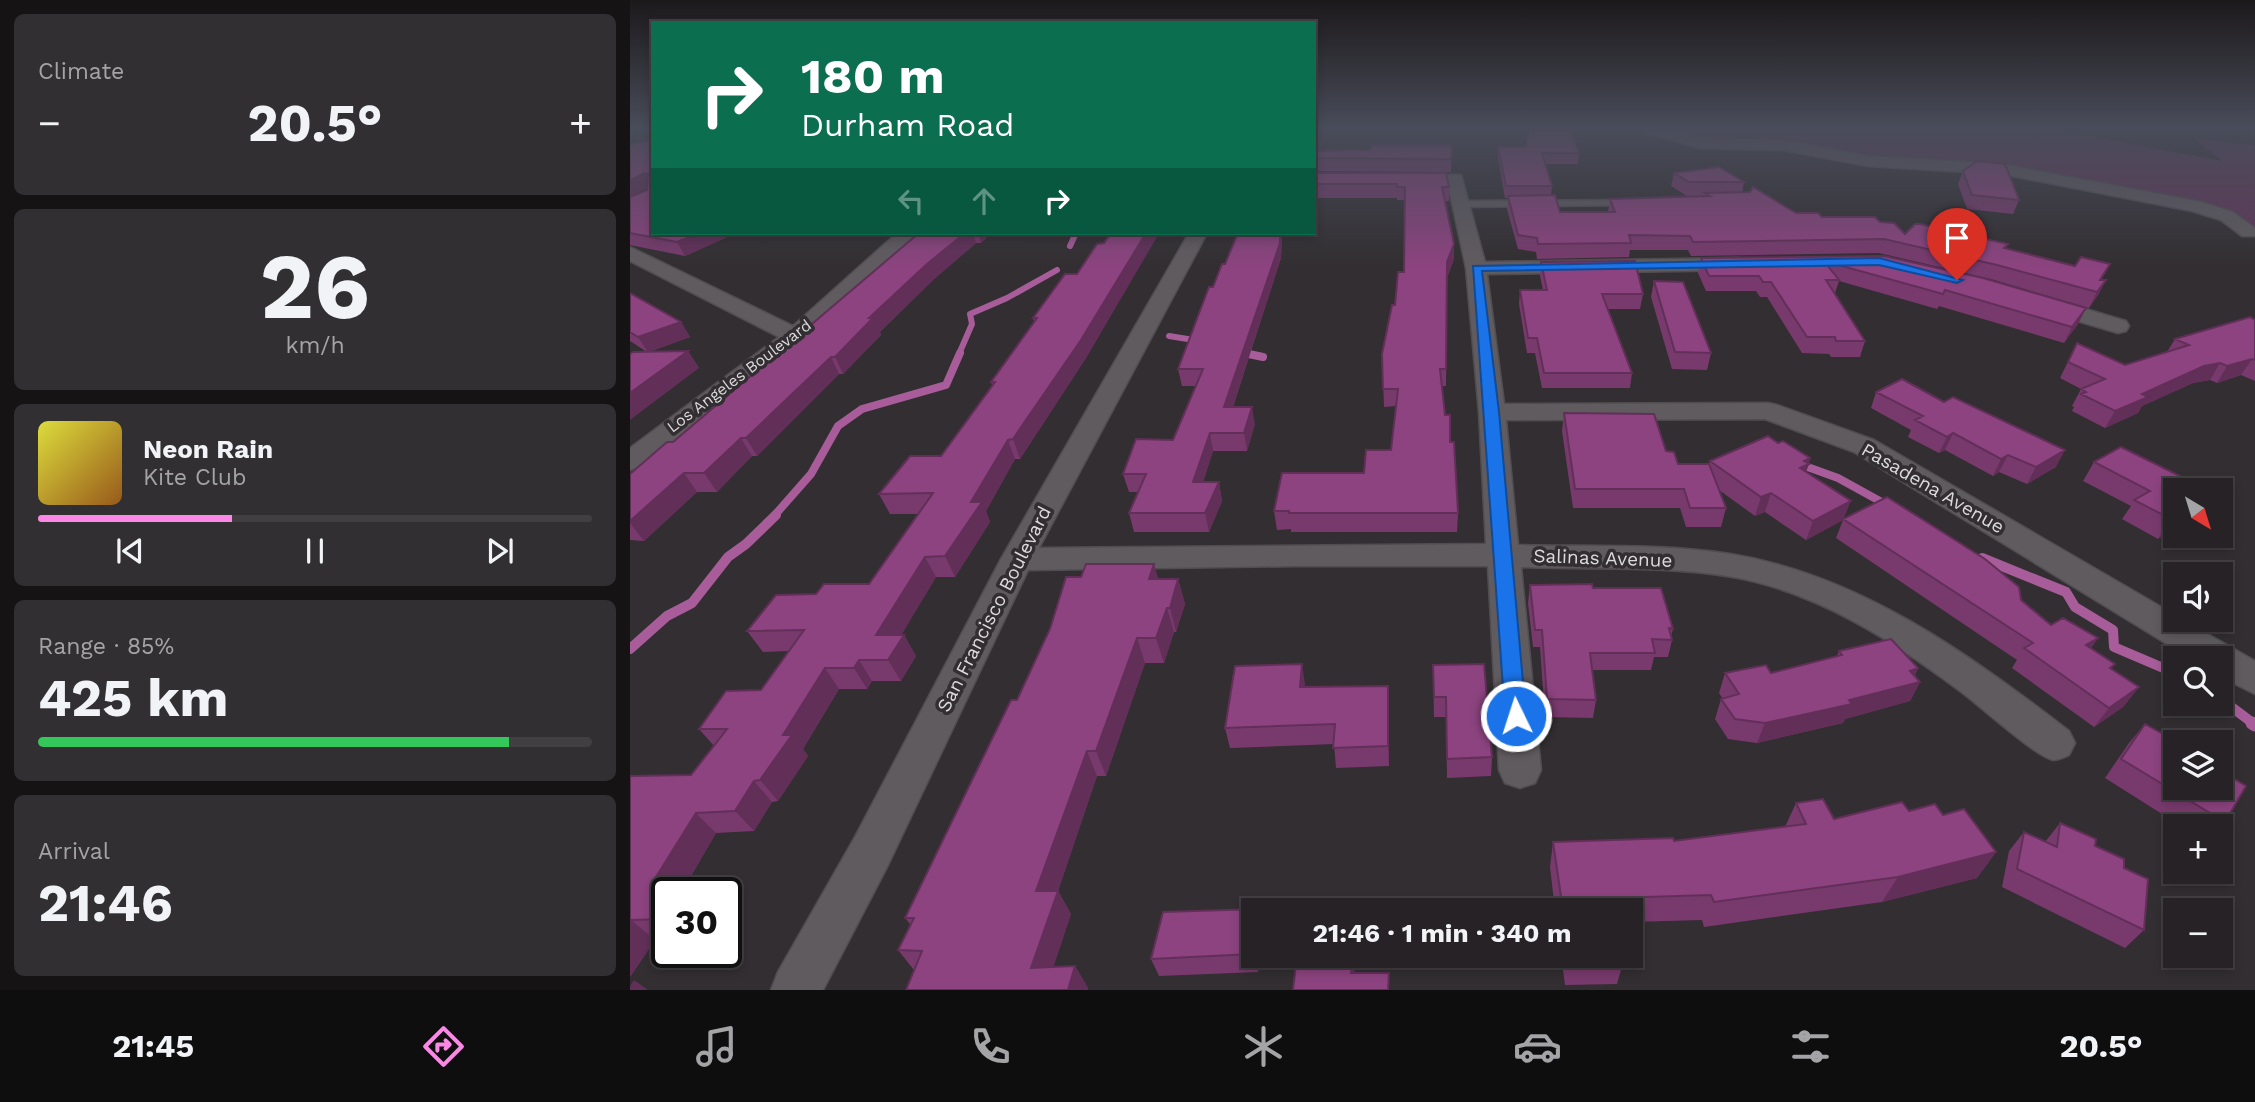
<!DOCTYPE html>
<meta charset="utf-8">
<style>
body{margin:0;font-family:"Work Sans",sans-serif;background:#322f32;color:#f1f3f6;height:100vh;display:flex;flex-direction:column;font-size:26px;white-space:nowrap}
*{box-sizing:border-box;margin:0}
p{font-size:23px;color:#a4a4a7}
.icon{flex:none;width:38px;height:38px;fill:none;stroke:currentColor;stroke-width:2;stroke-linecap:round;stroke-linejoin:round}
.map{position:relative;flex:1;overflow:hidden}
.sheet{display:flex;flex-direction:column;gap:14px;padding:14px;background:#151314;width:630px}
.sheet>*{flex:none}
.hud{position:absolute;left:21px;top:21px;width:665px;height:214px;border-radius:0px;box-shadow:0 4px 10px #0003,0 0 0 2px #423f42;background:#0b6e4f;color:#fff;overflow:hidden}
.needle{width:46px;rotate:142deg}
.tools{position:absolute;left:1533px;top:478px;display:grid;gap:14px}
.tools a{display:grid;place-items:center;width:70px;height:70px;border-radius:0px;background:#262225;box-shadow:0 4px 10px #0003,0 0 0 2px #423f42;font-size:35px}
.speed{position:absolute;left:21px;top:877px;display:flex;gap:14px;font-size:35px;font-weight:700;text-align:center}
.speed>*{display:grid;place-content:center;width:91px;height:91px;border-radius:50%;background:#262225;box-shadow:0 4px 10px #0003,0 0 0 2px #423f42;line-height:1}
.speed .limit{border:4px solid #111;border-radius:10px;background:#fff;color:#111}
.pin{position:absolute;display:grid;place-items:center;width:60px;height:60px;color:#fff;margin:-72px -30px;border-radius:50% 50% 50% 0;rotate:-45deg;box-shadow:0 0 7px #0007}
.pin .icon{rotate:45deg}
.me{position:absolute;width:77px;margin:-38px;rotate:356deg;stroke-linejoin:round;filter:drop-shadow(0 0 5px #0008)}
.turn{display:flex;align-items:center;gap:24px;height:147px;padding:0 35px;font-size:32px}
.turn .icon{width:91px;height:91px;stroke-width:2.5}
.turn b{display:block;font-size:49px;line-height:60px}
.lanes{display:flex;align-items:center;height:66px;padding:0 35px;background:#0003;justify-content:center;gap:35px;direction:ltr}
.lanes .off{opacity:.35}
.big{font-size:52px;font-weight:700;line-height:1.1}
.sheet .card{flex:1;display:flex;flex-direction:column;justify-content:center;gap:10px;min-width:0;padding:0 24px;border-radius:10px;background:#322f32}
.sheet .dial{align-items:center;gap:0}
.dial b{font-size:91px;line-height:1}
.song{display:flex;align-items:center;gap:21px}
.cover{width:84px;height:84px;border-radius:10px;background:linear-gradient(135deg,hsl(60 70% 55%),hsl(30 70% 35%))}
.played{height:7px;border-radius:4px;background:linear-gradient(90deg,#fb87e6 35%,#423f42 35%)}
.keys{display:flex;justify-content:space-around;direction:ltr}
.heat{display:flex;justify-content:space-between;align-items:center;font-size:38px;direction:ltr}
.charge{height:10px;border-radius:5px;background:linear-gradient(90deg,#34c759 85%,#423f42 0)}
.trip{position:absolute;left:611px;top:898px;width:402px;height:70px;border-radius:0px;background:#262225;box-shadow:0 4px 10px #0003,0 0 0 2px #423f42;font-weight:700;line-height:70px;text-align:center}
.tab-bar{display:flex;height:112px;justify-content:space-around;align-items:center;background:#0f0e0f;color:#a4a4a7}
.tab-bar .icon{width:49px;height:49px}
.tab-bar .selected{color:#fb87e6}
.tab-bar b{font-size:32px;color:#f1f3f6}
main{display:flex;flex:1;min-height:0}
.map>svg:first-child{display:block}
.green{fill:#613759}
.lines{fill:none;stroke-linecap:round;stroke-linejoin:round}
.stream-far3{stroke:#a85d9a;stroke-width:6}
.stream-far2{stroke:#a85d9a;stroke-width:8}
.stream-far1{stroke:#a85d9a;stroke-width:10}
.stream{stroke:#a85d9a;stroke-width:13}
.service-casing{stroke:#504d50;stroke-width:3}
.minor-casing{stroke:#504d50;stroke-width:3}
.service{fill:#605b5f;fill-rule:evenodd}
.minor{fill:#605b5f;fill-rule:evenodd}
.wall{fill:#783a6d}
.shaded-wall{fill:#622f59}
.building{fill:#8c437f;stroke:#622f59;stroke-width:2}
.route{fill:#1a73e8;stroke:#114b97;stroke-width:2}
.labels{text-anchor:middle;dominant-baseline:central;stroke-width:7;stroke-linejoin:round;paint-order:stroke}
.far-street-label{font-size:16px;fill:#dcdadc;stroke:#322e31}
.street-label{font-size:19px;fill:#dcdadc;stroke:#322e31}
</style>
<main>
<section class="sheet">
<div class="card"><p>Climate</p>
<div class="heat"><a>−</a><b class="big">20.5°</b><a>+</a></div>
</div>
<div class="card dial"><b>26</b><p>km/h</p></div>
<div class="card">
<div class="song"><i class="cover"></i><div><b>Neon Rain</b><p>Kite Club</p></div></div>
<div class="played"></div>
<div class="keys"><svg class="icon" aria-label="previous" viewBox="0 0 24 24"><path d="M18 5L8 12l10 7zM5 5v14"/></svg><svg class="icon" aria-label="pause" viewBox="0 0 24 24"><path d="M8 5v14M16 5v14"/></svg><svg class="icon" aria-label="next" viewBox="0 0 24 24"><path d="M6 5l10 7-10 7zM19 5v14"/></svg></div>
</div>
<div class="card"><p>Range · 85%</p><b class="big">425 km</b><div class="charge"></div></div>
<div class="card"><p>Arrival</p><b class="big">21:46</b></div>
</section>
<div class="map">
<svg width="1625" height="990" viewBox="0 0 1625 990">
<rect width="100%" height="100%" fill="#322e31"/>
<path class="green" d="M1019,129h403l170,32 -27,-22 60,6v86l-32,-16 -165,-33 -253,-34 -128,-10z"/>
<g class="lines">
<path class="stream-far3" d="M440,246l6,-13
M539,336l31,5
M611,352l11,2
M329,354l13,-30 -2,-10 37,-16 50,-28"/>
<path class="stream-far2" d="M614,353l19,4
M1172,465l36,13 49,27
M144,516l37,-42 27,-48 24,-17 84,-24 14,-32"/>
<path class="stream-far1" d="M1352,558l84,34 9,15 38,23 1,17 61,26
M0,649l37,-33 25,-13 36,-46 18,-13 30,-29
M1591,699l33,25"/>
<path class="stream" d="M1622,723l3,2"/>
<g class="service-casing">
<path id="service" d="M1000,200l5,3 -2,2 -172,2 -5,-3 5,-3z"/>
</g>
<g class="minor-casing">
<path id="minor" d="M1012,129h22l36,9 83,2 85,16 134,8 200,38 31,10 22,16v8h-13l-21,-16 -29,-9 -190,-37 -134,-8 -85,-16 -83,-2 -56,-16z
M777,174l54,1 24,87 254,-4 7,2 3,4 -3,4 -7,2 -252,4 17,130 264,-1 9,2 97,35 301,175v5h8l72,41v33l-34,-17v-19h-31l-336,-206 -89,-33 -259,1 12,125c70,2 142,-2 212,9 128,20 239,100 339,177l6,12 -6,12c-4,2 -11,5 -15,5 -16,-1 -77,-57 -94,-69 -67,-50 -143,-99 -227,-114 -69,-12 -142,-7 -212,-10l20,203 -6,13 -15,5 -15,-5 -6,-13 -11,-204h-192l-268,4 -141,297 -64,123h-52l7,-18 77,-135 146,-278 188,-326h18l-168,315 447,-4 -7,-132 -13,-144 -18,-84 -47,-1 -2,-4z
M267,233h20l-114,108 -163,126 -10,3v-22l149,-111 -149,-76v-14l163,79z
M1415,297l81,24 3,5 -3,5 -8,2 -81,-24 -3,-5 3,-5z"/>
</g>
<use href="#service" class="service"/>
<use href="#minor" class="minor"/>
</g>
<path class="wall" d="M684,129l7,22 50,-1 81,-5 -1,27 -137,-1z
M0,145l106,88 -51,23 -55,-11v-48l17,-7v-2l-17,8z
M868,147l81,6 -1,11h-32l6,22 -1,9 9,17h48l2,-13 95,-3h-18l-16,-10 3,-13 70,9 -2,10 54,21 26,4 58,5 25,12 103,10 -2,4 95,32h5l-8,15 -9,13 -98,-29 -112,-26 -188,3 -3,-6h-58l-1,7 -92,2 -1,-7 -18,-3 -11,-40 1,-11h-3l-7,-40z
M1333,171l56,29 -6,14 -46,-5 -9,-25z
M684,173l135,14v14h-4l9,58 -7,19 -1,108h-4l16,127 -1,19h-166v-3l-14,1 -3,-19 90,-38 27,-23 5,-44 -12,1 -2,-53 22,-82 1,-72h-8v-2h-83z
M289,233h72l-10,10h-5l-43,37 -53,52 1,3 -38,39h-4l-82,82h-5l-35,36h-20l-53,49 -14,-1v-66l43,-32z
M481,233h48l-73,125 -66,101h-5l-29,52 4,11 -35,55h-19l-35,58h3l12,21 -15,25h-29l-5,8h-28l-36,60 5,7 -30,45 -6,1 -18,29 -38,2 -25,43h14l17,16h-55v47l-12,1 -25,37v-201l61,-1 23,-29 -15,-17 62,-39 28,-39 -26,1 -16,-21 69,-37 53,-10 50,-70h-29l-11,-20 62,-38 51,-71 -1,-3 43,-60 -1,-4 44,-44 27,-31z
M608,233h44l-1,25 -48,149 22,17 -8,27h-34l-10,31h16l3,19 -13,31h-75l-5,-19 9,-21h-9l-6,-18 50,-34 23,-54h-14l-4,-17 35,-82 12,-23z
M1254,256l194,68 -14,19 -125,-37 -2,3 -98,-28 -4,12 30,48 -5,16h-29l-2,-3 -27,-1 -35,-56h-7l-4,-6h-50l-8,-18 3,-15z
M911,262l102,32 -3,15h-32l24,64 -2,15h-88l-7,-35h-8l-8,-49 1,-14h23l-3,-14z
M1024,281l57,72 -4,17 -35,-1 -21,-72z
M0,293l51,29 9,15 -41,15 39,-1 11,17 -52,-16 -17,-11z
M1625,320v61l-14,-6 -24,8 -7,-3 -17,3 -51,23 -4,7 -33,15 -33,-17 2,-4 -2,-1 9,-17 -21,-11 17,-35 48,22 42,-13 8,-13z
M1246,392l180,75 -29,17 -28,-12 -6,4 -48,-26 -6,3 -31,-16 3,-7 -40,-22z
M934,413l102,38 12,13h31l1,-3 68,-18 32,15 -4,14 38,47 177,81 30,25 47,13 -7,10 20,21 28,18 -16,20 -29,20 -82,-59 5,-8 -181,-122 7,-18 -37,20 -41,-28 -10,4 -36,-26 7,18 -5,19h-35l-6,-19h-107l-11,-77z
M1464,462l92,17 -7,11h-4v38l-17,11 -36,-20 9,-13 -48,-25z
M528,579h20l7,25 -9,28h-2l-10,31h-19l-39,113h-9l-39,115 13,23 -18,53 22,-1 13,22 -174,-18 -16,-20 12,-26 -5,-6 112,-218z
M900,585l63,3 80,41 -2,7 1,4 -4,17h-14l-3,13h-59l4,30 -3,18 -48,-1 -5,-70h-7l-5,-44z
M1209,651l79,17 -3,7 5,7 -10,19 -65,18 -2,4 -86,20 -29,-4 -13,-20 6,-20h2l-4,-6 6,-20h46l66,-17z
M803,665l59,92 -1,19 -44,2 -1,-61h-12z
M675,684v3l83,-1 1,20v60l-53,2 -2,-24 -104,4 -5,-20z
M1515,724l80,98 -4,4h-40l-76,-48 24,-35z
M1166,803l38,16 75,-8 34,4 53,37 -19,26 -95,24 -178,25 -2,-7 -71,2v-12h-76l-5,-43 3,-25 121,-1 111,-14z
M1430,823l35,23 49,84 -19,18 -123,-61 7,-36 15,-19 21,10z
M623,910v46h7l-2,16 -99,4 -8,-17z
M931,956h62l1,3 -7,25 -52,1z"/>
<path class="shaded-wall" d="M693,129h5l-10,29 -3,-7z
M15,173l7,13 -22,10v-16z
M69,233h37l-51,23 -8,-14z
M335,233h8l3,10 -43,37 -53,52 1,3 -38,39 -8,-17 34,-39 58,-54z
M348,233h13l-10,10z
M516,233h13l-73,125 -66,101 -7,-20z
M650,233h2l-1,25 -54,166 -3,-17z
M824,244v15l-7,19 -1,108 1,-124z
M1476,280l-8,15 -9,13 8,-16z
M1456,308l-8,16 -14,19 8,-16z
M51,322l9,15 -42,15 -10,-15z
M58,351l11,17 -69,52v-27z
M201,357l8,17 -82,82 -11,-18z
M1622,359l-11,16 -24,8 10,-17z
M1590,363l-10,17 -17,3 -51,23 -4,7 -33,15 10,-17 27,-17 62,-28z
M622,407l3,17 -8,27 -3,-18z
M580,433l3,18 -16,50 -4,-19z
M1323,433l-8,17 -6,3 8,-16z
M111,438l11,18 -35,36 -13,-19z
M378,440l7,19 -29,52 4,11 -35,55 -10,-21 26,-54z
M1435,450l-9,17 -29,17 9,-17z
M1378,455l-9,17 -6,4 8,-17z
M1180,458l-1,6 -7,19 -2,-15 4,-7z
M54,473l13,19 -53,49 -14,-18v-2z
M1556,479l-7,11h-4v5l-2,3 -7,-7z
M589,482l3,19 -13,31 -4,-19z
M1141,493l-6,19 -10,4 6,-19z
M1221,501l-8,19 -37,20 7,-19z
M1545,517v11l-17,11 13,-20z
M295,557l11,20 -47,79 -13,-21z
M524,564l7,24 -12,-9z
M548,579l7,25 -9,28 -6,-24z
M537,608l7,24 -10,31 -8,-25z
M274,635l12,21 -15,25 -13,-21z
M507,638l8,25 -39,113 -10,-25z
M1468,638l-14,20 2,-13z
M229,660l13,21 -5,8 -13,-21z
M672,664l3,20 -2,22 -3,-19z
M195,668l14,21 -36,60 5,7 -30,45 -18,-21 23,-45z
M1288,668l-8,16 10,-2 -10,19 -65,18 -2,4 -86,20 8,-20 84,-23 61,-29z
M758,686l1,20v60l-1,-20z
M1509,687l-16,20 -29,20 15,-19z
M457,751l10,25 -47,138 -14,-23z
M124,781l18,21 -18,29 -19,-20z
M66,813l20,20 -35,59 -25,-15z
M1366,852l-19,26 -95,24 16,-25z
M75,876l17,16h-28z
M428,891l13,23 -25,76 -15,-22z
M1,920l24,20 -25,37v-55z
M623,956h7l-2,16z
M723,956l2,18 -4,-1z
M445,966l13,22v2h-20z
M4,980l14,10h-18v-4z"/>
<path class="building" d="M684,129h9l-8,22 56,-1 1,-5h80l-1,14 -137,-1z
M898,129h42l9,24h-37l10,33h-46l-8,-39h28z
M23,139v94h46l-22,9 -47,-9v-36l17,-7 1,-16 -3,-1 -15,7v-35z
M1347,161l28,3 14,36 -47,-5 -9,-24z
M1089,167l25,15h-55l-15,-9z
M684,173h132l3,14h-7l12,57 -7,18 -1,107h-6l5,46h5v27h4l4,71h-169v-2h-15l8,-38h82l2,-23h25l7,-61h-15l-1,-35 10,-49h3l3,-33h6l1,-85h-8v-3h-83z
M1123,187l43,26h22l4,4h53l5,5 14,1 11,11 10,-10h5l88,20 -4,4 71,18 6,-9 29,7 -10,16h6l-9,12 -100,-27 -113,-26 -191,3 -3,-6 -61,-1 2,8 -93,1 -1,-6 -19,-3 -10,-39 47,-1 5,17h55l-5,-13 100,-3 -5,-3 45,-1z
M289,233h46l-38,31 -58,54h4l-38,39h-4l-85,81h-5l-37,35h-20l-54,48v-47l37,-32h6z
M481,233h35l-65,107 -68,99 -5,1 -37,62h11l-37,54 -20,1 -49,78h28l-16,25h-29l-5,8h-29l-42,67h9l-32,45 -6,1 -19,30 -39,2 -40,64 49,-1 -11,16h-27v27l-36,1 -1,2v-146l61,-1 36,-46h-28l27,-38 35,-1 43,-60 -57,1 29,-36 40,-1 8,-10h45l64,-91 -54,1 31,-38h31l54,-74h-4l46,-64h-4l32,-44h12l20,-30 7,-1z
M608,233h42v10l-56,164h28l-8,26h-34l-17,49h26l-14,31h-76l17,-39h-23l13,-35 37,1 30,-71h-25l31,-82h4l9,-23h3z
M1254,256l99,22 103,30 -14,19 -127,-37 -2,4 -119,-33 15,19h-13l39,61h-29l-1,-4h-28l-36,-55h-8l-4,-6h-50l-8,-18z
M1005,261l8,33h-41l30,79h-88l-7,-35h-9l-8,-48h27l-6,-28z
M1024,281l29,1 28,71 -36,-1z
M0,293l51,29 -43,15 -8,-5z
M1620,317l5,3v40l-3,-1 -25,7 -7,-3 -16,3 -62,28 6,3 -33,14 -34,-17 5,-2 -5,-3 24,-10 -37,-17 9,-19 48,22 64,-20 -14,-6z
M58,351l-58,42v-39l3,-2z
M1272,379l42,23 9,-5 112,53 -29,17 -28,-12 -7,4 -48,-26 -6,4 -32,-17 8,-4 -47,-24z
M934,413l90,1 12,37 8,1 4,12h31l17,44h-36l-6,-19h-109z
M1138,436l10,7 5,-2 27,17 -6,3 5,3 -9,4 51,33 -38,20 -42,-28 -10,4 -51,-36z
M1491,447l65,32 -20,12 9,5v21l-4,2 -37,-19 16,-9 -56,-29z
M1257,497l98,62 34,28 2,13 30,25 12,-7 35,20 -12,7 29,19 -5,4 29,19 -30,21 -85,-60 9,-5 -190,-124z
M456,564h68l-5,15h29l-8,29h-3l-11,30h-19l-41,113h-9l-51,140h22l-27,77 44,-2 -7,24h-162l16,-39 -24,-1 16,-32h-9l106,-218h6l33,-71 16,-52h15z
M962,584l1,4h68l12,41 -4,-1 3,12 -20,-1 3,14h-65l6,47 -49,-1 -5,-69h-7l-5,-45z
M1261,639l27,29 -8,3 10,11 -71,18 3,4 -87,19 -30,-4 -14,-20 18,-5 -14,-21 41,-8 5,8 71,-18 -3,-4z
M672,664l-2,23 88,-1v60l-55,2 2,-24 -110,4 10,-62z
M854,664l8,93 -45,2 -1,-62h-12l-1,-32z
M1515,724l32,18h-2v46h46v-17l25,15 -21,36 -104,-63z
M1193,799l11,20 68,-17 7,9 26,-7 8,11 21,-6 32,43 -98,25 -184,25 -3,-7 -98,3 2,12h-52l-10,-68 120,-4 1,3 132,-17 -10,-21z
M1430,823l36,16 -1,7 29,13v9l24,11 -4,51 -127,-61 7,-37 33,15z
M629,909l-6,1v44l-102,5 12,-47z
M723,956l-2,17h38l-1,17h-95l4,-33z
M939,956h54l1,3 -55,2z"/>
<linearGradient id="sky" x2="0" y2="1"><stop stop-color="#1c191b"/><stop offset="0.48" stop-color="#494c5a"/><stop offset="1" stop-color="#494c5a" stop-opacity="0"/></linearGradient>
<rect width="1625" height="267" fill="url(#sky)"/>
<path class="route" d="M1249,258l84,22 -6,3 -78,-18 -397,6 17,141 27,304 -3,6 -7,3 -8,-3 -3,-6 -32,-450z"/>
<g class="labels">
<g class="far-street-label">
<text transform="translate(109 376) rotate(-37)">Los Angeles Boulevard</text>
</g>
<g class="street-label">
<text transform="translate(1303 488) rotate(30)">Pasadena Avenue</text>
<text transform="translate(973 558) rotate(2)">Salinas Avenue</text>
<text transform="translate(364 609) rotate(-63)">San Francisco Boulevard</text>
</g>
</g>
</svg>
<div class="tools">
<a><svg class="needle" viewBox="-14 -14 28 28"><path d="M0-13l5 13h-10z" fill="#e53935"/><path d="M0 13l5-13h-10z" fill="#a4a4a7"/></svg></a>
<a><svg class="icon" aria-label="sound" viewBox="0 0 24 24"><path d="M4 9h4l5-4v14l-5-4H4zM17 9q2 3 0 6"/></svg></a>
<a><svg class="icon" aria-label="search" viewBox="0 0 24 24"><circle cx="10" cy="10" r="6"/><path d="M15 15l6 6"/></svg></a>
<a><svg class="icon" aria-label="layers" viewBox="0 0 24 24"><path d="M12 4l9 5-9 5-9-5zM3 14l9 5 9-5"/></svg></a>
<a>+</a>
<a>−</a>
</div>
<div class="speed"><div class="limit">30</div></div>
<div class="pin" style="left:1327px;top:280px;background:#d93025"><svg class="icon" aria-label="arrive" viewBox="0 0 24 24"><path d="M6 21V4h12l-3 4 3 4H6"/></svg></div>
<svg class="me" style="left:886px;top:716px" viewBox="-20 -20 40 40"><circle r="17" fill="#1a73e8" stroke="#fff" stroke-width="3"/><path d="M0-11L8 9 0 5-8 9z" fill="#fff"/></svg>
<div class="trip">21:46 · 1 min · 340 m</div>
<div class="hud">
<div class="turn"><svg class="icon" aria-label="right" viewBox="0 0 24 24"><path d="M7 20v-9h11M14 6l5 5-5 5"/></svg><div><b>180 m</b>Durham Road</div></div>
<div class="lanes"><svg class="icon off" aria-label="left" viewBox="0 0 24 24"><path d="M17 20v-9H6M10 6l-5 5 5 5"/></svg><svg class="icon off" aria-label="ahead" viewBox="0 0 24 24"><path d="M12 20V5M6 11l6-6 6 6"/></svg><svg class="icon" aria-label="right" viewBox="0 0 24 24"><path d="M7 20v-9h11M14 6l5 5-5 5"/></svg></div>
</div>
</div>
</main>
<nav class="tab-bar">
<b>21:45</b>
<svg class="icon selected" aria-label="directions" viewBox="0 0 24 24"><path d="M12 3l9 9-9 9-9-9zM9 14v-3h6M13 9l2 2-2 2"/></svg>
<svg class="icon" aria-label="music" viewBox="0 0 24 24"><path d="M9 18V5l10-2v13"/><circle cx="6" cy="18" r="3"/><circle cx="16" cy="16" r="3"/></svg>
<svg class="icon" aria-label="phone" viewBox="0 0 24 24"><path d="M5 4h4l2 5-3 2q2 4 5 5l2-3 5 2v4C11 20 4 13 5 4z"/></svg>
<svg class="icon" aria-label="climate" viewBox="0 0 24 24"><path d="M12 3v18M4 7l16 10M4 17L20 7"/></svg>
<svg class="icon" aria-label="car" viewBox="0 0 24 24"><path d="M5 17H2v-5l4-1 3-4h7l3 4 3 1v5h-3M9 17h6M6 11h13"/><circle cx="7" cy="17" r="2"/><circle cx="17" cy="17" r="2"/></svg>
<svg class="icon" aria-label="filters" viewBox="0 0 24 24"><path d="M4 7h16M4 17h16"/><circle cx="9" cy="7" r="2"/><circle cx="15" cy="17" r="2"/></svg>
<b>20.5°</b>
</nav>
